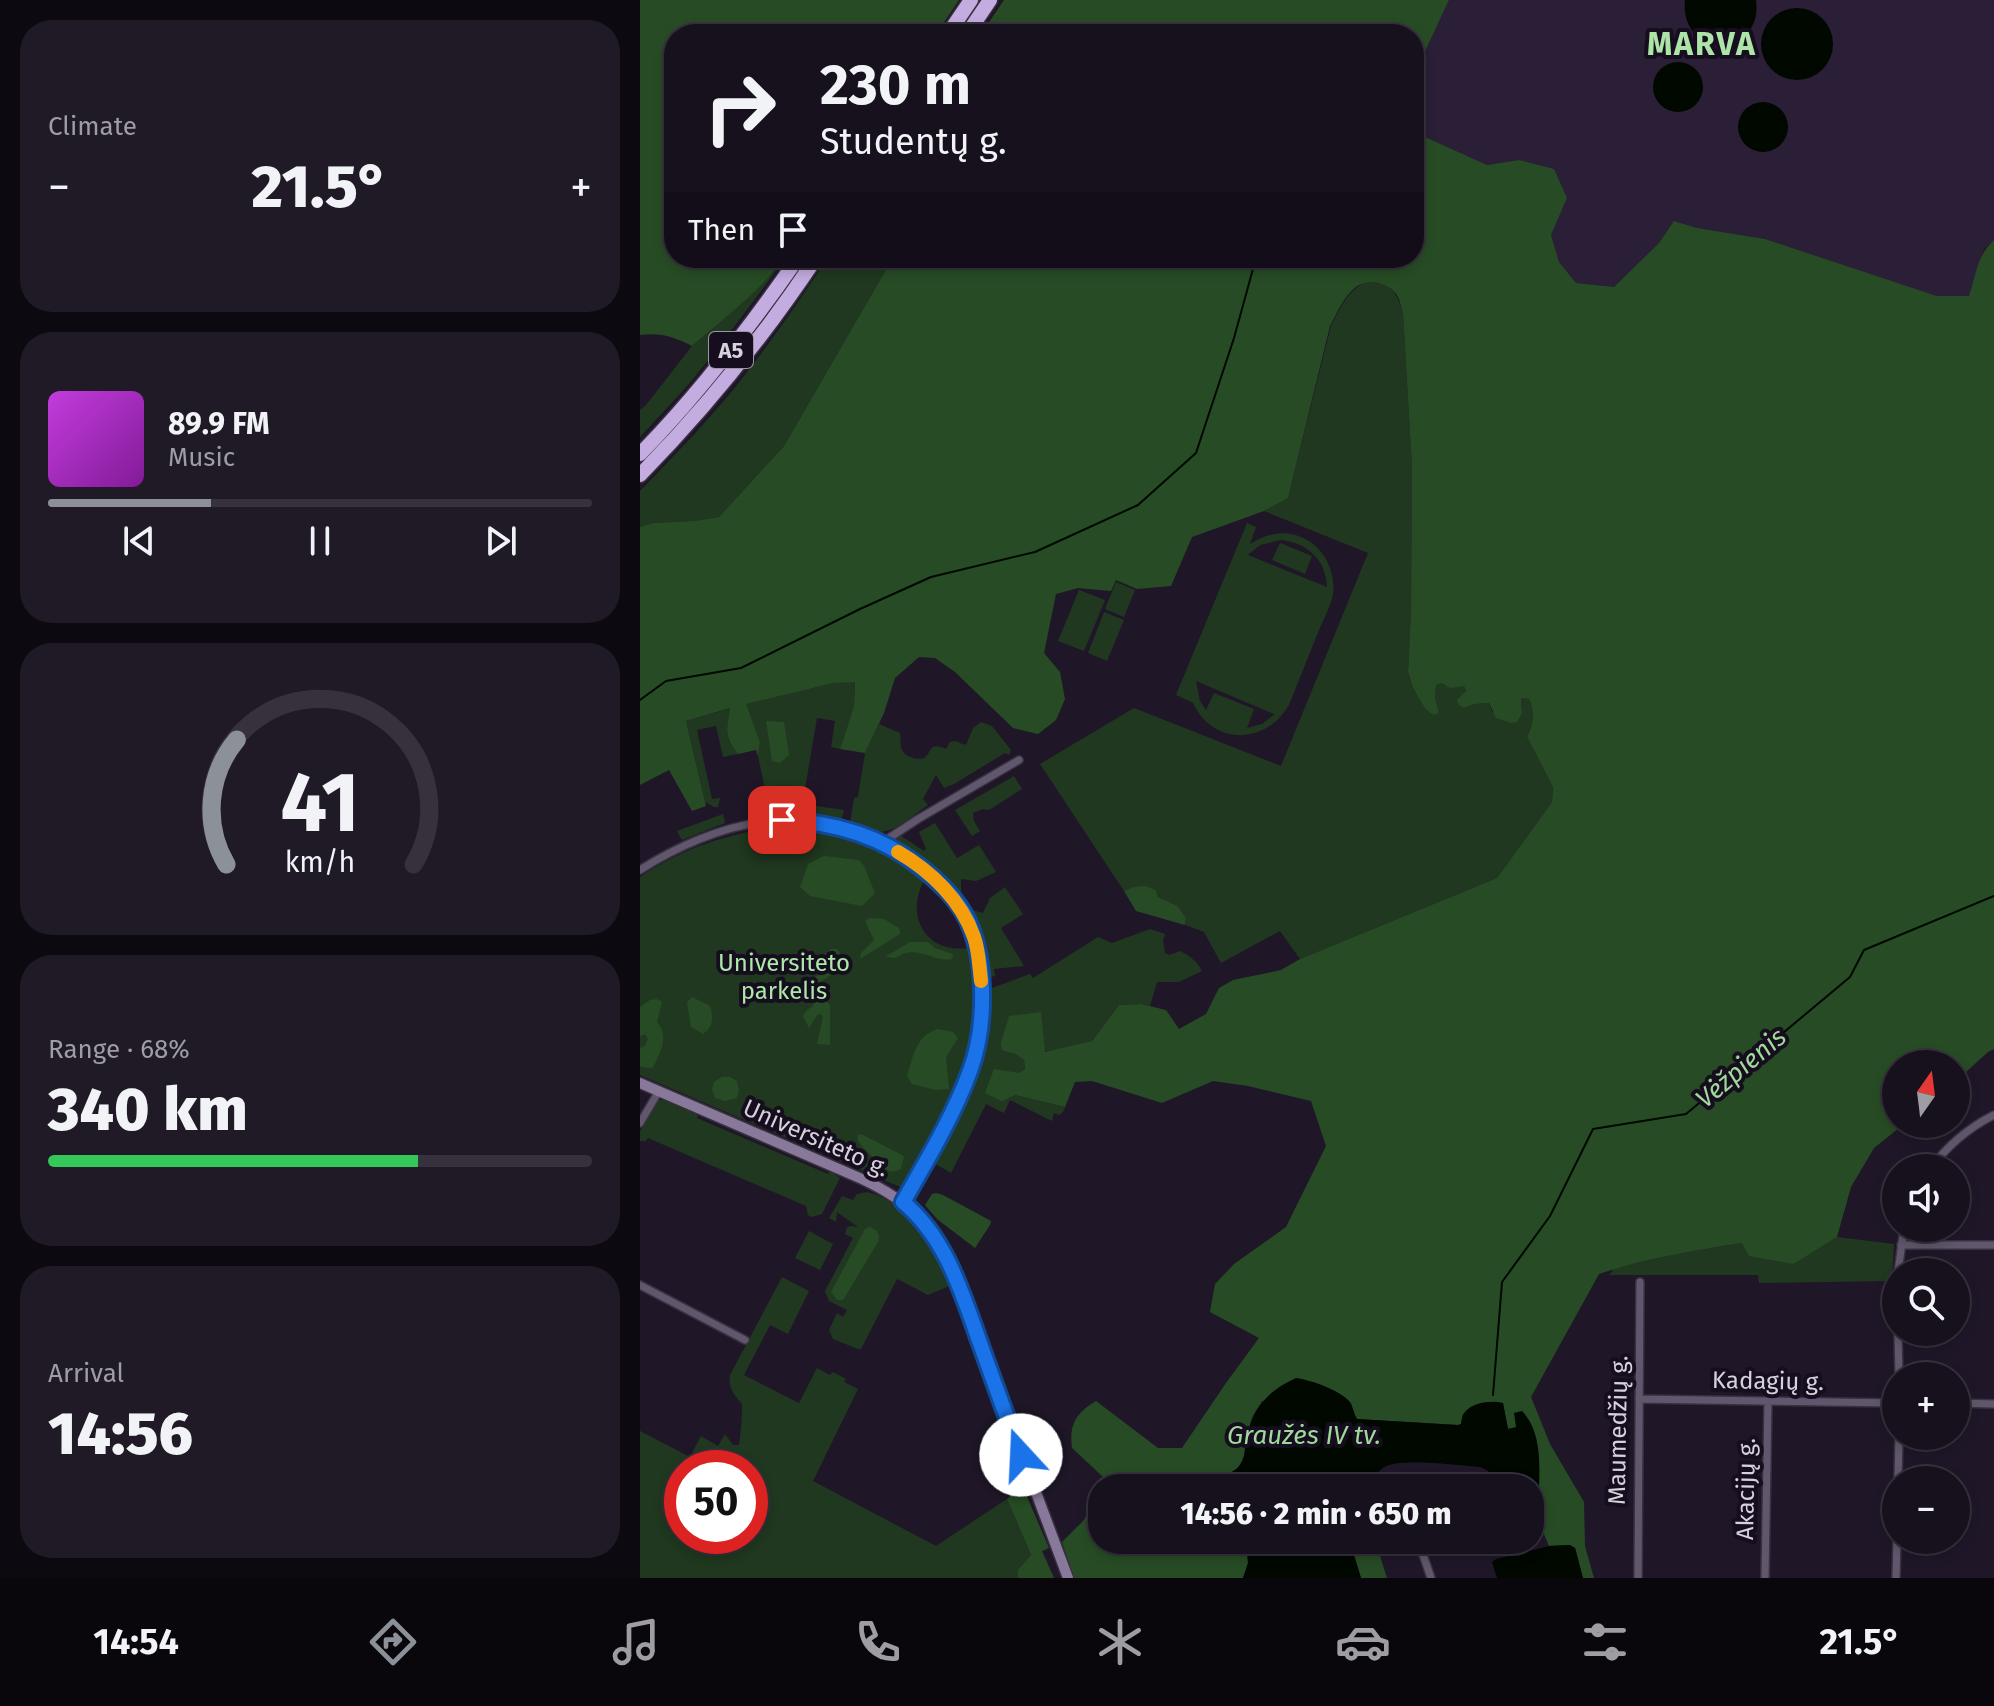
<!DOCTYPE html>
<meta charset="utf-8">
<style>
body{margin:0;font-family:"Fira Sans",sans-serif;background:#201a27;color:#f1f3f6;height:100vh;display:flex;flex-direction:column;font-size:30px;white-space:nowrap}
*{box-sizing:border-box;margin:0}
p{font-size:26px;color:#9e9da4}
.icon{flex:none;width:44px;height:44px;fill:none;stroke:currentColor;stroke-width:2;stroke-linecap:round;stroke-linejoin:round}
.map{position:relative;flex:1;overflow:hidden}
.panel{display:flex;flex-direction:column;gap:20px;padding:20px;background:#0d0910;width:640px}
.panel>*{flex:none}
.hud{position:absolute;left:24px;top:24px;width:760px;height:244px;border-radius:32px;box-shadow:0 4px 12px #0003,0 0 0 2px #36313c;background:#17111e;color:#f1f3f6;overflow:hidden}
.needle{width:52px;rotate:14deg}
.buttons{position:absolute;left:1242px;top:1050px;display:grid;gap:16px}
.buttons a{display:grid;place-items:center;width:88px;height:88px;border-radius:50%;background:#17111e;box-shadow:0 4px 12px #0003,0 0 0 2px #36313c;font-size:40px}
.speed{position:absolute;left:24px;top:1450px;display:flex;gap:16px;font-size:40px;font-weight:700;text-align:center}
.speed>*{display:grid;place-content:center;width:104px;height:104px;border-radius:50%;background:#17111e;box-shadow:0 4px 12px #0003,0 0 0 2px #36313c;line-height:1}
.speed .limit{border:12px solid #d22;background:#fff;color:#111}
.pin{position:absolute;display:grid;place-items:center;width:68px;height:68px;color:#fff;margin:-34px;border-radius:16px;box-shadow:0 4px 12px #0006}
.me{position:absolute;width:88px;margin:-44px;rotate:340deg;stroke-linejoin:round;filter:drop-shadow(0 0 6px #0008)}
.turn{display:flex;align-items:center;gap:28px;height:168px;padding:0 24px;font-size:36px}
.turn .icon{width:104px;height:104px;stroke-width:2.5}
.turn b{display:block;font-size:56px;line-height:68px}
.then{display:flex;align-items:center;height:76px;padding:0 24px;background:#0003;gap:16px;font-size:30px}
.big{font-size:60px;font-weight:800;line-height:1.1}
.panel .card{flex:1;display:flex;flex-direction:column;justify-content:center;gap:12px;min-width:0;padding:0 28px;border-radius:32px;background:#201a27}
.panel .dial{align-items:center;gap:0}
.dial svg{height:208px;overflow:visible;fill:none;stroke:#36313c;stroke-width:7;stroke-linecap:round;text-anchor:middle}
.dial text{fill:#f1f3f6;stroke:none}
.song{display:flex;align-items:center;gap:24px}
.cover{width:96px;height:96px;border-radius:12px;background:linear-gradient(135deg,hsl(290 70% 55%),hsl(290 70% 35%))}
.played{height:8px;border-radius:4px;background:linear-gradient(90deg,#8c9099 30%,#36313c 30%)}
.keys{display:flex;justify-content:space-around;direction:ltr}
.heat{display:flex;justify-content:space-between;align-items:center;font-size:44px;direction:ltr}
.charge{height:12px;border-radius:6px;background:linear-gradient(90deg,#34c759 68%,#36313c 0)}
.trip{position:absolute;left:448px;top:1474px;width:456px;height:80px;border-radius:32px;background:#17111e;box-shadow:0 4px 12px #0003,0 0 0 2px #36313c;font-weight:800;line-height:80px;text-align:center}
.menu{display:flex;height:128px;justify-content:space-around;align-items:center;background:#09070c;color:#9e9da4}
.menu .icon{width:56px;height:56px}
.menu .selected{color:#8c9099}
.menu b{font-size:36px;color:#f1f3f6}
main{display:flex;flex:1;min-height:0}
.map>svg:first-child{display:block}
.built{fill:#2a1f36}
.green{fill:#20381f;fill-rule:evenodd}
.forest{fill:#274c25}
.water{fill:#000800}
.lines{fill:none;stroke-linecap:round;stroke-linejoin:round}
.stream{stroke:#000800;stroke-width:2}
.street-casing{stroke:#393141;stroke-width:10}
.secondary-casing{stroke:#393141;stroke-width:13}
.highway-casing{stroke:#393141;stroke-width:17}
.street{stroke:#61576c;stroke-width:7}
.secondary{stroke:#88799a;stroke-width:10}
.highway{stroke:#c3ace0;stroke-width:14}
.route-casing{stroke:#114b97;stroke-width:20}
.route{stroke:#1a73e8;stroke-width:14}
.slow{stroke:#f59e0b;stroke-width:14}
.labels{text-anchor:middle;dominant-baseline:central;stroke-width:8;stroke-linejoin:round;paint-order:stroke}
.shield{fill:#160e1e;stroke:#9c96a3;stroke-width:2}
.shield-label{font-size:22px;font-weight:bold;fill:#d6d1dc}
.park-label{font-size:24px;fill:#ace8a8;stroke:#160e1e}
.street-label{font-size:24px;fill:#d6d1dc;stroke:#160e1e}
.water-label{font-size:26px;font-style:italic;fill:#9fda9a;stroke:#160e1e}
.district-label{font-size:32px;font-weight:bold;letter-spacing:2px;fill:#ade5a8;stroke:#160e1e}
</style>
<main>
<section class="panel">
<div class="card"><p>Climate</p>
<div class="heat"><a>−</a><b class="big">21.5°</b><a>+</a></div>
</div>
<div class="card">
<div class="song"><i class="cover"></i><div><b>89.9 FM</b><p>Music</p></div></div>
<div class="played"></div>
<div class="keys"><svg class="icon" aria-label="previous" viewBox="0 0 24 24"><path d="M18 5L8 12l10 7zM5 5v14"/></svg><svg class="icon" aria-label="pause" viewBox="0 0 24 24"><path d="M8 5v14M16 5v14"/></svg><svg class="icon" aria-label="next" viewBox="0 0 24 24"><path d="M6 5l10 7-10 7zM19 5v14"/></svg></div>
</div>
<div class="card dial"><svg viewBox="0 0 100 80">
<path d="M14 69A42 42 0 1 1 86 69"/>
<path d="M14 69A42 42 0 0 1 18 21" stroke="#8c9099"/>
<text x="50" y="56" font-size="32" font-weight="700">41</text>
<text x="50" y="72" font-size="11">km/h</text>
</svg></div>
<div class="card"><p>Range · 68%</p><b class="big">340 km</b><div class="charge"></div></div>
<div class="card"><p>Arrival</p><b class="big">14:56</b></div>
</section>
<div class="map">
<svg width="1354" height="1578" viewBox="0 0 1354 1578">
<rect width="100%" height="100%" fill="#1f1728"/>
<path class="built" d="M809,0h545v240l-10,9 -8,22 -6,25h-33l-172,-57 -68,-11 -22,-7 -16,22 -45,44 -38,-4 -17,-21 -8,-27 16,-37 -48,-38 -32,5 -73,-33v-57z"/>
<path class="green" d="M188,258h62l-6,15 -100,173 -65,71 -25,4 -41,2 -13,4v-36c35,-36 70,-72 101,-111 31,-39 59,-81 87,-122z
M139,267l-61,81 -29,36 -49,53v-27l6,-5 46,-59 46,-39z
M727,282c25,1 29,9 36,31l9,154 -1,144 -3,62 5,15 17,25 9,-1 -4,-14 1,-13 6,-2 22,2 2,6 -2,17 11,-4 14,-1 3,9 30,1 -1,-15 8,1c6,14 5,24 -2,38l26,50 -1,15 -55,76 -197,81 -20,-28 -59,32 -17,-31 -19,-7 1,-7 -8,-12 -20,-9 -2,-7c-12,-4 -20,-4 -32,1l-84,-127 94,-56 147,58 87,-213 -104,-42 24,-13 43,-172c9,-17 17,-37 36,-44z
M607,523l9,4 -6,17c16,-10 34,-15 53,-6 21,9 33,34 30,56 -2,12 -9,24 -14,36 -10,25 -20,50 -30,75 -23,40 -76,41 -96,-2l-17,-8zM641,540c26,3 45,19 46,47l-79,-32 12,-10zM556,681l78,33h1l-13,10 -15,4 7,-19 -40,-16 -8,17 -6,-9z
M640,543l32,13 -7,18 -33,-14z
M476,582l19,8 -11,27 -19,-8z
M439,590l26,10 -21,51 -26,-10z
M464,612l20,8 -17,41 -19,-8z
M215,681l-1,25 -14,43 -9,-2 4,-26 -18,-3 -12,71 6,2 -2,6h-41l-4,-1 -2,-6 3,-1 -7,-33 2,-14 -15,-38 89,-21z
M91,708c-5,22 -7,28 7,46l-15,3 -7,-31 -19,4 15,69 8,-1 -2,9h-4l-9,-5 -19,-81z
M341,722l11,4 19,24 -2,5 -4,-2 -51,31 -10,4 -8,-13 -13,24 5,6c-31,21 -39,37 -78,19l4,-26 4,-1 7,-44 14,-29 21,9c1,5 0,9 1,14 2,9 15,14 23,11 4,-2 5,-8 9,-11 3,-2 10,0 13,2l4,-7 5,-1 11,4 7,-17z
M374,776l8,13 -33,21 -6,-1 -10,4 1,8 6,10 -8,5 -17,-26z
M142,803l28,2 34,5 -3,10 -40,-5h-36l-2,-10z
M83,814l2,9 -43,17 -5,-9z
M295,823l22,35 22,-13 17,27 -20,9 -15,-2v12l-4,2 -31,-30 -29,-19 -1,-5 4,-4 24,16 2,-2 -7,-17z
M145,826c58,3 95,19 140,53 -21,36 0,75 44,69 2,13 7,28 7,42 2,60 -22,100 -47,151 -7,15 -15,38 -29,46l-260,-112v-198c44,-30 92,-45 145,-51z
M365,887l18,27 -22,14 23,38 -30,3 1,7 -4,1 -5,-5 -9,-41 -7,-17 2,-4 11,3 7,-15z
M510,929l15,5 -2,7 2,12 4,2 11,-4c9,4 18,11 22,20l-23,11h-22l-7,24 -9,-2 -22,1 -27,36 -38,10 -38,2 8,7 1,9 -6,4 -4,22 50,12 -2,5 -4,3 -5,-2 -2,8 -42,-21 -6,13 -18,-9 -35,69 -19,-11c19,-36 39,-71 49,-110 5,-20 3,-43 8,-63l41,-15 3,4 65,-41 14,6z
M19,1100h5l34,15 -1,3 131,56 2,-3 10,7 -18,36 -10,3 -4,-2 -2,-9 -158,-68 -2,3h-6v-10z
M227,1192c43,12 71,49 84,91l-4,4 -19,8 -31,-16 -36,70h-3l-25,-10 -4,-9 8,-17 6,4 4,-7 -18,-9 -4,-10 28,-53 -8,-4 2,-7 4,-1 7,1 -21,-15 -1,10 -7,-4 13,-22 11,4 4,-6z
M169,1231l24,13 -13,26 -25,-12z
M1197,1237l57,7 -2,37 -133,2 -1,-8h-149l6,-7 57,-13 70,-12 52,21z
M142,1277l27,14 -21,43 -18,-9 -26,50 55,28 18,-35 13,7 3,-3 13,7 -2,3 14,7 -45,92 123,65 71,-47 24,56 -12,15 -1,8h-378v-147l50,26 11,-21 17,10 7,-12 8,11h6c2,-14 3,-27 3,-41 -8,-9 -14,-16 -12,-29zM42,1468h68v68h-68z"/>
<path class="forest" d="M0,0h319l-23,34h-262v224h110c-21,31 -63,63 -92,88 -16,-9 -33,-14 -52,-11z
M364,0h445l-35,75v-41h-433z
M774,132l73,33 32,-5 35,9 13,29 -16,37 8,27 17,21 38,4 45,-44 15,-22 23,7 68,11 172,57h32c7,-21 8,-41 25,-56v809l-6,3 -32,29v-17h-60v60h8l-30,24 -23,39 -14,50 -43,27 -45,-8 -7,-13c-48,8 -97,15 -143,31l-68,123 19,47 34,58 1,44 9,32h-11l-8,-30 -5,-3 -21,1 -19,-45v-4l5,-2 -19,-67 -8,1 -5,-26 -40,11 -2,10 -3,1 -101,-6 -3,-2 -3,-14 -89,-2c-3,6 -8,11 -10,17 -6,16 -5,41 -15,51 -9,8 -21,8 -29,16v3h-106v52h144l2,23 -5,15h-169l-12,-36 22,-22 19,-43 -31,-29c-3,-24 4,-35 24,-47l62,47h24l44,-65 33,-45 -49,-26 5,-28 19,-20 52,-37 40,-81 -15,-45 -63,-15 -35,-5 -51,22 -70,-22 -17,1 -10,25 -50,-12 -13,6 -17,-8 9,-24 25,4 6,-4 -1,-9 -8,-6 -14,-4 -1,-7 8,-27 32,-4 4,40 47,-11 27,-36 22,-1 25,6 13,19 27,-15 13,-26 14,-8 48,-10 19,-11 197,-81 55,-76 1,-15 -26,-50c7,-14 8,-24 2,-38l-8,-1 1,15 -5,9 -5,1 -16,-5 -7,-15 -14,1 -11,4 -5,-3 -2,-5 9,-9 -2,-5 -14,2 -8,-5 -6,2 -1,13 4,14 -4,3 -5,-2 -5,-5 -12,-20 -5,-16 3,-61 1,-144 -9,-154c-2,-6 -3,-13 -6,-18 -9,-13 -30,-17 -41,-8 -12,9 -19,26 -26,39l-42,172 -24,13 -72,26 -21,49 -34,3 -21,-9 -5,11 -33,-3 -22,6 -12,59 16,19 5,27 -9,21 -18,14 -25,-6 -58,-56 -20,-14 -16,-1 -24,21 -11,35 -19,40 -25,-4 14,-43 1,-24 -21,1 -88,21 14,38 -2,14 -2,-6 -18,4c-15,-19 -11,-24 -8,-46l-44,13 20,85 -14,5 -23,-41 -29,15v-258l13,-4 41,-2 25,-4 65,-71 100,-173 6,-15h524z
M126,721l18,1 5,33 -9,8 -8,-2z
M184,856l35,4 5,6 11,27 -13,13 -52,-10 -10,-9 8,-23z
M505,886l11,4 2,7 20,9 8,12 -1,7 -49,-14 -12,-20 10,-4z
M229,918l15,1 15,9 1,6 -40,25 1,-6 13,-13 -9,-19z
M270,942h18l7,6 18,6 -1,5c-20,4 -35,-16 -56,-1l-11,-1z
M191,949h6l3,3 -7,14 1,7 -20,13 -4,-3 -1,-4 20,-8 -11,-6 1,-6z
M52,997l18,9c3,11 4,21 -7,28l-12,-7 -4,-25z
M17,999l5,3 -5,20c13,16 3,29 -4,46l-11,-1 -2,-1v-18l5,-2 3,-7 -3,-5 -5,2v-29l10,-7z
M180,1000l6,1 4,4v40l-13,-1 6,-27 -2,-3 -4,1 -8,13 -6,-12 4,-6 6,-4 1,-5z
M298,1029l15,3 5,6 -12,19 3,32 -13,1 -24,-6 -5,-8c7,-21 8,-40 31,-47z
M82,1077h8l7,4 2,10 -2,7 -12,3 -10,-3 -3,-8 2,-8z
M218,1134l5,1 41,21 -3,13c-6,2 -7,4 -14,1 -2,-1 -29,-27 -29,-29 -1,-3 0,-5 0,-7z
M296,1193l7,2 48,26 -1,4 -15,23 -38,-29 -12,-14 7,-11z
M230,1227l7,4 2,5 -1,6 -35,58h-6l-6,-8 34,-63z
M382,1485l27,63 -7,3 12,27h-36v-8l13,-15 -24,-56z
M715,1540h20l12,38h-26l-7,-23z"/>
<path class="water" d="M1045,0h71c8,58 -77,60 -71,0z
M1121 44a36 36 0 1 1 72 0a36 36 0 1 1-72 0Z
M1013 87a25 25 0 1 1 50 0a25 25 0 1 1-50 0Z
M1098 127a25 25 0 1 1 50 0a25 25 0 1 1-50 0Z
M656,1378c15,2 44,12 54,24 3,5 4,12 7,17l101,6 3,-1c1,-4 1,-9 4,-12 8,-10 27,-12 38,-9l5,26 8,-2 -2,-14 8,-2c19,20 18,51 17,77l-4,7 -5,2v-9h-28l-15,-18 -7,-3c-20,-2 -75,-8 -91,-2 -10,3 -16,14 -22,23h-159v-3c10,-11 29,-9 35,-26 3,-5 1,-13 3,-19 7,-32 21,-49 50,-62z
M606,1540h109l-1,15 7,23h-118l5,-15z
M930,1545l5,3 8,30h-86l-5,-16 4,-3 53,-13z"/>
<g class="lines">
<path class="stream" d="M0,700l26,-19 75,-13 119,-59 71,-32 104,-25 103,-47 58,-52 38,-115 22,-80
M853,1395l9,-113 48,-66 43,-87 93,-15 164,-137 14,-27 130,-54"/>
<g class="street-casing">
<path id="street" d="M243,842l35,-23 101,-59
M0,870c36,-23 81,-43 123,-48 71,-9 170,30 203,96 10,20 14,43 15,65 6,81 -39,151 -78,219
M0,1123l19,-32
M1291,1168c17,-23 37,-40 63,-53
M1261,1245h93
M1258,1272l6,-44
M0,1285l105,55
M1258,1332l1,44
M999,1399l257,4
M1316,1403l38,1
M1258,1480l1,-44
M783,1540l-2,9 10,29
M998,1578l2,-296
M1125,1578l3,-177
M1256,1578l1,-38"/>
</g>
<g class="secondary-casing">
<path id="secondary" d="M0,1083l222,96c49,23 69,45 92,94l114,305"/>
</g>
<g class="highway-casing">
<path id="highway" d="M308,34l23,-34
M327,34l23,-34
M0,454c59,-60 110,-127 158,-196
M0,475c66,-67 124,-139 176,-217"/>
</g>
<use href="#street" class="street"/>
<use href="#secondary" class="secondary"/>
<use href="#highway" class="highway"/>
</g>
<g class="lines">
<g class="route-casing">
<path id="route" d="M142,820c51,2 97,15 137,46 19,15 38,32 49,55 19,42 18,107 2,150 -17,46 -43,89 -67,131 44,37 59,91 78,144 13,36 26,73 40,109"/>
</g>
<use href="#route" class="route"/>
<path class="slow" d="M258,852c33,19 63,48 76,85 5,14 5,29 7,44"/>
</g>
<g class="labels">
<rect class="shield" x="69" y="332" width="44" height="36" rx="6"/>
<g class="shield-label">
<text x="91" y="350">A5</text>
</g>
<g class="park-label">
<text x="144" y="963">Universiteto<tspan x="144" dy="28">parkelis</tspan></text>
</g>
<g class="street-label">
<text transform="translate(176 1138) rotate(24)">Universiteto g.</text>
<text transform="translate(1128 1381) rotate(1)">Kadagių g.</text>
<text transform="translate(978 1430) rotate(-89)">Maumedžių g.</text>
<text transform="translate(1106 1489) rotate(-89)">Akacijų g.</text>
</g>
<g class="water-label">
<text transform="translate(1101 1068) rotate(-40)">Vėžpienis</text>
<text x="664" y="1435">Graužės IV tv.</text>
</g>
<g class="district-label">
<text x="1062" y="44">MARVA</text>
</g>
</g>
</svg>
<div class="buttons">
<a><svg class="needle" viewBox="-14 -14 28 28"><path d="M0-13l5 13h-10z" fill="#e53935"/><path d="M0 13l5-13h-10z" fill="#9e9da4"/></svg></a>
<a><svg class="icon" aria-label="sound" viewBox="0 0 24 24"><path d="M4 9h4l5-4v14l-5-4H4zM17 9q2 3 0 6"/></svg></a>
<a><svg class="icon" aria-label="search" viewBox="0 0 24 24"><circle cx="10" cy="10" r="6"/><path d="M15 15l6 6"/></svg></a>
<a>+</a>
<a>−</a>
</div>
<div class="speed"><div class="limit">50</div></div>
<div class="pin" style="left:142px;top:820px;background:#d93025"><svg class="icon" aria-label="arrive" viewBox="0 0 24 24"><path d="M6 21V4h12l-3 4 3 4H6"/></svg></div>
<svg class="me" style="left:381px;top:1455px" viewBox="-20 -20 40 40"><circle r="19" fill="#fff"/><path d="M0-13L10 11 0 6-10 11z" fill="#1a73e8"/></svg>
<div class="trip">14:56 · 2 min · 650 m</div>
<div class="hud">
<div class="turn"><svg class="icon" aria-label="right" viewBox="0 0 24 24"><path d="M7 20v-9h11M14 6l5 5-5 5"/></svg><div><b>230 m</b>Studentų g.</div></div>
<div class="then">Then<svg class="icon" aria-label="arrive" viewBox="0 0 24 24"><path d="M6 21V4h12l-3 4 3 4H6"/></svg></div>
</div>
</div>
</main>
<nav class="menu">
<b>14:54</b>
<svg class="icon selected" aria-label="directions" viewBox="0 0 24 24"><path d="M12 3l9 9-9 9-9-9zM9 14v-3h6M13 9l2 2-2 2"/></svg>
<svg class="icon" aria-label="music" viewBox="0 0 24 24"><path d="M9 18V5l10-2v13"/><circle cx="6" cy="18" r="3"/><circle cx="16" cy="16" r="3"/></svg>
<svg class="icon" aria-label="phone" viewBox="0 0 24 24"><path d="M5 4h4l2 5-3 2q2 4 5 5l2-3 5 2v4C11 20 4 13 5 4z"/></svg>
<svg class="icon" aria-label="climate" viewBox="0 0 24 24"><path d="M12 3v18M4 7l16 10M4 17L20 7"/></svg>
<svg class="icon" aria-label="car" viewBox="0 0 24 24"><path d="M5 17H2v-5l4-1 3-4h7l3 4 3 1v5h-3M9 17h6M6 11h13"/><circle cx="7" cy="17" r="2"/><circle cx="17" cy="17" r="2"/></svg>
<svg class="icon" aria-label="filters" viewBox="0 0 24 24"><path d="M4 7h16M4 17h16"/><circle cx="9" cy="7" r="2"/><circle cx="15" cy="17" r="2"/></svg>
<b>21.5°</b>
</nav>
